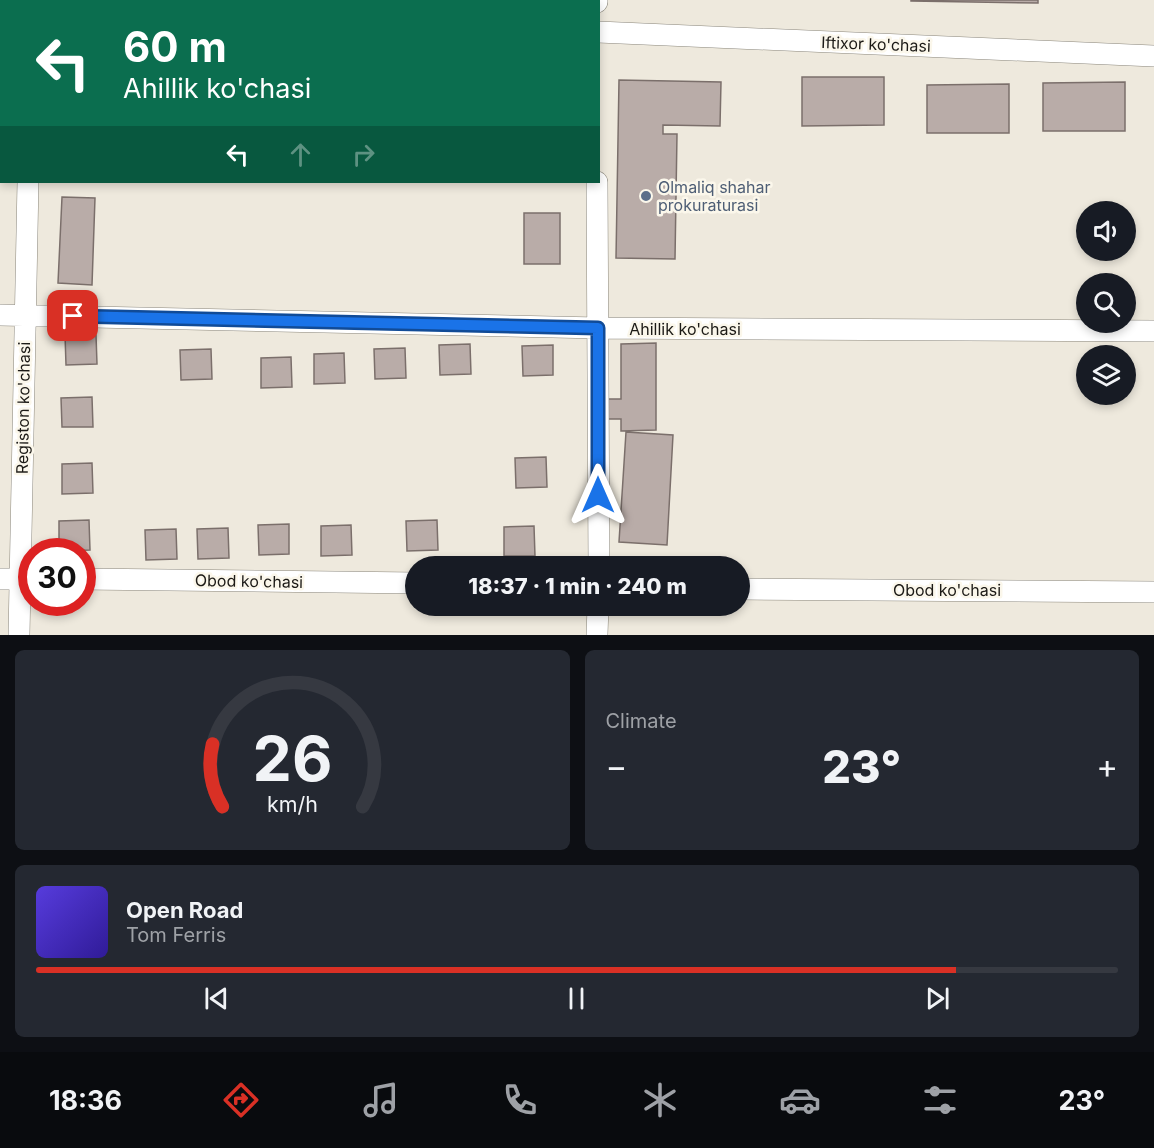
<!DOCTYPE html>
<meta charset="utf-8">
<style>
body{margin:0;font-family:Inter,sans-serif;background:#242831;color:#f1f3f6;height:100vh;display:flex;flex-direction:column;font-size:22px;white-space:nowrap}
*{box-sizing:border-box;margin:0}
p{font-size:20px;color:#9ea1a6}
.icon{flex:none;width:33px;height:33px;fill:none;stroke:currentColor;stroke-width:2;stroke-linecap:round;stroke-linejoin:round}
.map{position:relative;height:635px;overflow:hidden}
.drawer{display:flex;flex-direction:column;gap:15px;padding:15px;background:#0d0f14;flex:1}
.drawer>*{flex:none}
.hud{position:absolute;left:0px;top:0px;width:600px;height:183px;box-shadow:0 3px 9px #0003;background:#0b6e4f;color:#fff;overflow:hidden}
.tools{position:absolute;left:1076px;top:201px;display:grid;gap:12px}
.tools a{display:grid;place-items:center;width:60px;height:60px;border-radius:50%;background:#171b24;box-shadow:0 3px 9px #0003;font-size:30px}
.speed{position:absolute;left:18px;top:538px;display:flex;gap:12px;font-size:30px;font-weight:700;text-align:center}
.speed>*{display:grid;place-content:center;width:78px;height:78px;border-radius:50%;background:#171b24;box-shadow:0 3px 9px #0003;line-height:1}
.speed .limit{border:9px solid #d22;background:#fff;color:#111}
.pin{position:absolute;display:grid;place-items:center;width:51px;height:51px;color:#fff;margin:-26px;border-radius:12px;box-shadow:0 3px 9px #0006}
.me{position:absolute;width:66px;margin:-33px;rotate:0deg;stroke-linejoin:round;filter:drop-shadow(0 0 4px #0008)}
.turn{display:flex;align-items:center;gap:21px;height:126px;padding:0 24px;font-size:27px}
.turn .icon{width:78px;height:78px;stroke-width:2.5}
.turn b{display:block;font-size:42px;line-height:51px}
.lanes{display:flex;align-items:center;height:57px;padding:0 24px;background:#0003;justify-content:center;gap:30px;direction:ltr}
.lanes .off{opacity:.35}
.big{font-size:45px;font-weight:800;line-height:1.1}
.drawer .widget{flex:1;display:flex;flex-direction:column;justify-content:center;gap:9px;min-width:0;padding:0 21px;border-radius:9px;background:#242831}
.drawer .dial{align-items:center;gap:0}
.dial svg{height:156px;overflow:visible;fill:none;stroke:#363941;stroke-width:7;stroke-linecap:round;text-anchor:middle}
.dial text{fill:#f1f3f6;stroke:none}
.song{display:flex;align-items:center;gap:18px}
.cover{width:72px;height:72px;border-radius:9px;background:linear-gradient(135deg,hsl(250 70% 55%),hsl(250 70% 35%))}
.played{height:6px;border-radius:3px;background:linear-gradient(90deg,#d93025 85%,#363941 85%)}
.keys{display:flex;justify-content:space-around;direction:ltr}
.heat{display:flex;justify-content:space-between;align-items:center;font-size:33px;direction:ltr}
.drawer .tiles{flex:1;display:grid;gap:15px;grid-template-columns:1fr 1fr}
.widget:last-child{grid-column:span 2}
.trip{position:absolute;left:405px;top:556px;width:345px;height:60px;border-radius:30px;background:#171b24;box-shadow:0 3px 9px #0003;font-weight:800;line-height:60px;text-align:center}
.tabs{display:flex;height:96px;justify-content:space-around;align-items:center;background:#090b0e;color:#9ea1a6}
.tabs .icon{width:42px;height:42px}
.tabs .on{color:#d93025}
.tabs b{font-size:27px;color:#f1f3f6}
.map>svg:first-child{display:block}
.education{fill:#ecd9e9}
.building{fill:#b9aca8;stroke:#7b6f6b;stroke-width:1.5}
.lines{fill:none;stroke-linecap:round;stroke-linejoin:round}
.minor-casing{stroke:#8b877c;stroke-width:22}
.minor{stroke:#fff;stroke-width:21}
.route-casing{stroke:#114b97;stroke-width:15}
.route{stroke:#1a73e8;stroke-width:10}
.service-dot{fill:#5c6f8a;stroke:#fbf7eb;stroke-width:2}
.labels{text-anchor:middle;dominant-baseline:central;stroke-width:5;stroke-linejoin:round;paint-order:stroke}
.street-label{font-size:16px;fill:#1c1a16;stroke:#fbf7eb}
.service-label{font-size:16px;fill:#4e5e75;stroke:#fbf7eb;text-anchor:start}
</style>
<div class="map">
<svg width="1154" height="635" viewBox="0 0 1154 635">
<rect width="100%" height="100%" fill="#eee9dd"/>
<path class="education" d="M104,0h359v2h-359z"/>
<path class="building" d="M147,0h62l-43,2h-19z
M475,0h94v2h-94z
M911,0h127v3l-127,-2z
M802,77h82v48l-82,1z
M619,80l102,2 -1,44 -57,-1v9h14l-2,125 -59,-1z
M1125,82v49h-82v-48z
M1009,84v49h-82v-48z
M62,197l33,1 -3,87 -34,-2z
M524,213h36v51h-36z
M65,335h31l1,29 -31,1z
M656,343v87l-35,1v-12h-16v-20h16v-55z
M470,344l1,30 -31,1 -1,-30z
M553,345v30l-30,1 -1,-30z
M405,348l1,30 -31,1 -1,-30z
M211,349l1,30 -31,1 -1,-30z
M344,353l1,30 -31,1v-30z
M291,357l1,30 -31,1v-30z
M92,397l1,30h-31l-1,-29z
M626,432l47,3 -6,110 -48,-3z
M546,457l1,30 -31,1 -1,-30z
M92,463l1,30 -31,1v-30z
M89,520l1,30 -31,1v-30z
M437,520l1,30 -31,1 -1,-30z
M289,524v30l-30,1 -1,-30z
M351,525l1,30 -31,1v-30z
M534,526l1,30h-31v-29z
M228,528l1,30 -31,1 -1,-30z
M176,529l1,30 -31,1 -1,-30z"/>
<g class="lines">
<g class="minor-casing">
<path id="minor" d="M597,2v-2
M0,32h2
M598,32l556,24
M597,182l2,385
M0,315l598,13 556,3
M0,579h32
M82,579l334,4
M740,589l414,3
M19,635l9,-453
M597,635l1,-29"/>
</g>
<use href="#minor" class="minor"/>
</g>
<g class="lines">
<g class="route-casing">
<path id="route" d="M73,316l525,12v167"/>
</g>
<use href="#route" class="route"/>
</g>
<circle class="service-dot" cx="646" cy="196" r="6"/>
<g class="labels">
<g class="street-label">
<text transform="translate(876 44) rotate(2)">Iftixor ko'chasi</text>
<text x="685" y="329">Ahillik ko'chasi</text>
<text transform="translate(23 408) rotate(-89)">Registon ko'chasi</text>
<text transform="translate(249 581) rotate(1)">Obod ko'chasi</text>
<text x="947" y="590">Obod ko'chasi</text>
</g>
<g class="service-label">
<text x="658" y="187">Olmaliq shahar<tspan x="658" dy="18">prokuraturasi</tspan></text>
</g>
</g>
</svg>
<div class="tools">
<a><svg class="icon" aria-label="sound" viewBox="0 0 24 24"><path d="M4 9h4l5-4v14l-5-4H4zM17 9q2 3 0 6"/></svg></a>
<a><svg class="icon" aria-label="search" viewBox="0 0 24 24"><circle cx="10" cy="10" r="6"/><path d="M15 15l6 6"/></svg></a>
<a><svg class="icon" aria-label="layers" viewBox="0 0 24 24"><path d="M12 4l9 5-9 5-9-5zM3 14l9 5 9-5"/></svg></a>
</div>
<div class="speed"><div class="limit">30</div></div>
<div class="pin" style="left:73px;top:316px;background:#d93025"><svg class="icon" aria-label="arrive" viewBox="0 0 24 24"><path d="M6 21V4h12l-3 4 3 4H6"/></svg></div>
<svg class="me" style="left:598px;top:495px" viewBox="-20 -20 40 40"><path d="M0-17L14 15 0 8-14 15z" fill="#1a73e8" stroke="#fff" stroke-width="4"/></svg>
<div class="trip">18:37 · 1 min · 240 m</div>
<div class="hud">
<div class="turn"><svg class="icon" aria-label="left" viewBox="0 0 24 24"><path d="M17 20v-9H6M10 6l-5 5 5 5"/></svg><div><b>60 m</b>Ahillik ko'chasi</div></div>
<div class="lanes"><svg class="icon" aria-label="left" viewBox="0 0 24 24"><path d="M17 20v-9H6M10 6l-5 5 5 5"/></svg><svg class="icon off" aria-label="ahead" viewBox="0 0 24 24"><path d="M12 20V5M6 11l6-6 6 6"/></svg><svg class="icon off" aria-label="right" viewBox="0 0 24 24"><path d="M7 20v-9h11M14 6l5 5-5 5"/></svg></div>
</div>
</div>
<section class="drawer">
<div class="tiles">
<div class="widget dial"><svg viewBox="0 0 100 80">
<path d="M14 69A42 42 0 1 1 86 69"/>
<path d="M14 69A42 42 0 0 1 9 37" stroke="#d93025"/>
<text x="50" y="56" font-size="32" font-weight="700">26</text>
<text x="50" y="72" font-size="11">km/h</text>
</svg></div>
<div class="widget"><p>Climate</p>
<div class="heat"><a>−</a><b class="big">23°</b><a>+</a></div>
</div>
<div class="widget">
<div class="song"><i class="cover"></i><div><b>Open Road</b><p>Tom Ferris</p></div></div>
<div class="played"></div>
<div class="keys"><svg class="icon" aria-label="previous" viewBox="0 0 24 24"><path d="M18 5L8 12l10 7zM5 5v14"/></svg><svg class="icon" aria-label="pause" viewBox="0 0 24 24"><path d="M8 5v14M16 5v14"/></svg><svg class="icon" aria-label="next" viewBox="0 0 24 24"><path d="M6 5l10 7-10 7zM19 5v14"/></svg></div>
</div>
</div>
</section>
<nav class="tabs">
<b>18:36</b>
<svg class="icon on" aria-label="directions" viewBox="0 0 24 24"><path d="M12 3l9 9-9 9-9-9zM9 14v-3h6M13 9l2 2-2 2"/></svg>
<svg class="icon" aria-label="music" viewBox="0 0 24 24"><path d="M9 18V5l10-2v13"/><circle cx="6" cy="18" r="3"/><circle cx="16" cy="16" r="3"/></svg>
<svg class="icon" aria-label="phone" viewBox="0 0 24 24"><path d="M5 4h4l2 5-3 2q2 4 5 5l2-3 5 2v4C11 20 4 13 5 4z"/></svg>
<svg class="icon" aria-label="climate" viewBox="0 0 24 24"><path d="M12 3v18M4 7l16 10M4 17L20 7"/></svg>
<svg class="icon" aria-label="car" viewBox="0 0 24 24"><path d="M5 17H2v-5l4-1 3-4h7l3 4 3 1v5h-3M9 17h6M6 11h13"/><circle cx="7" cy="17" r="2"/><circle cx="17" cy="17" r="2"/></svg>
<svg class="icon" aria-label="filters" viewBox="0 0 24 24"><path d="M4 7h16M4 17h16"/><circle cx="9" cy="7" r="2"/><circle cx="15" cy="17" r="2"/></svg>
<b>23°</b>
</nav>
